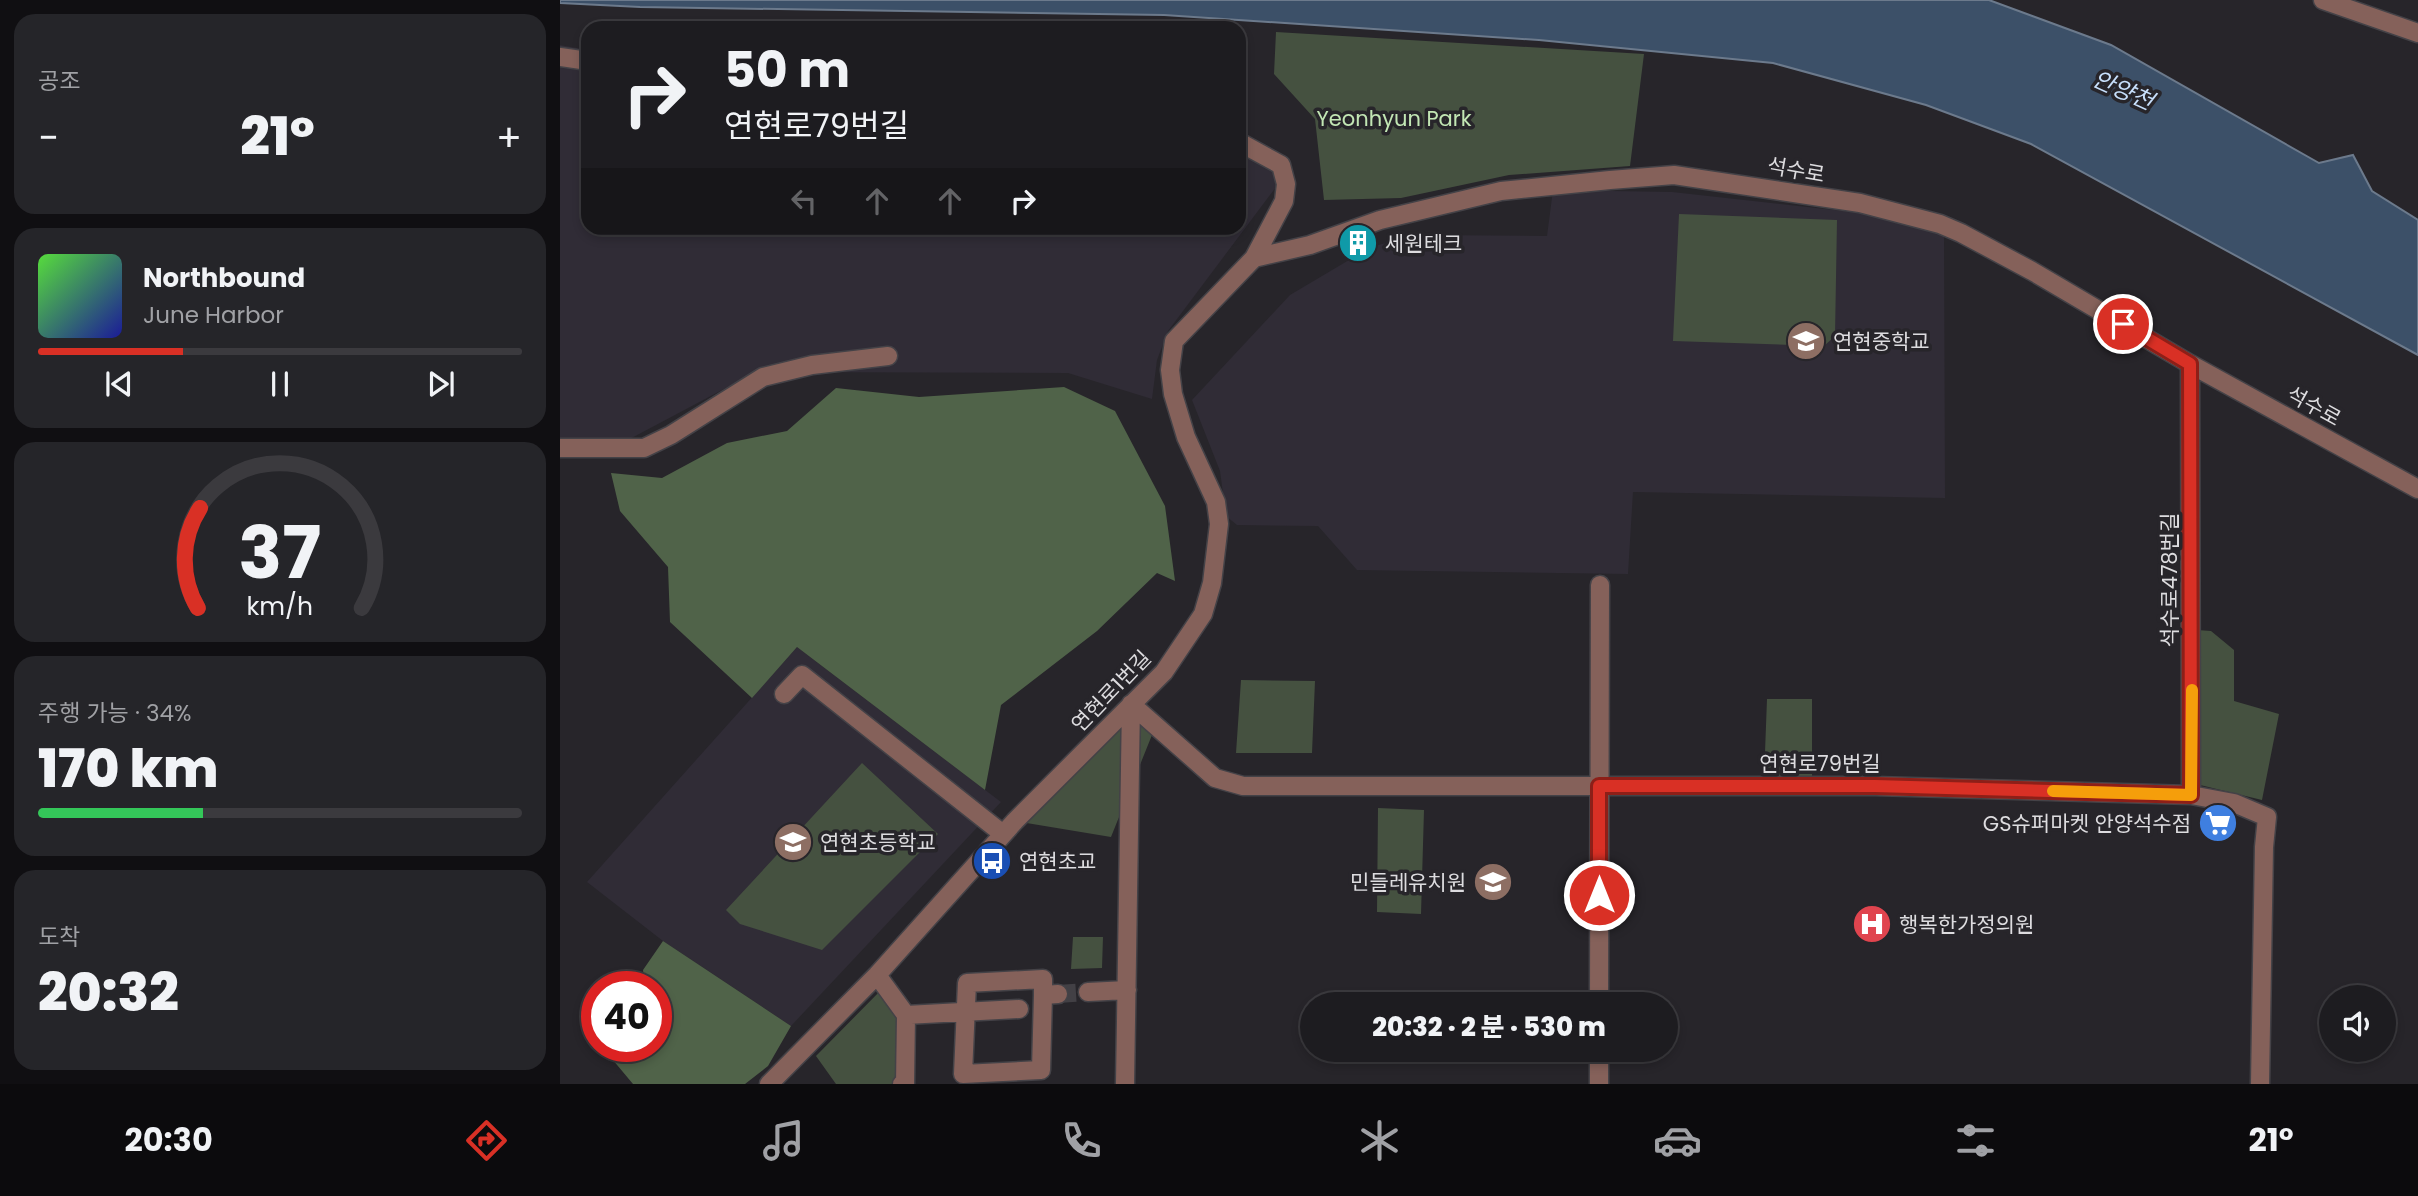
<!DOCTYPE html>
<html lang="ko">
<meta charset="utf-8">
<style>
body{margin:0;font-family:Poppins,"Noto Sans KR",sans-serif;background:#252529;color:#f1f3f6;height:100vh;display:flex;flex-direction:column;font-size:26px;white-space:nowrap}
*{box-sizing:border-box;margin:0}
p{font-size:23px;color:#a0a1a5}
.icon{flex:none;width:38px;height:38px;fill:none;stroke:currentColor;stroke-width:2;stroke-linecap:round;stroke-linejoin:round}
.map{position:relative;flex:1;overflow:hidden}
.panel{display:flex;flex-direction:column;gap:14px;padding:14px;background:#100f12;width:560px}
.panel>*{flex:none}
.guide{position:absolute;left:21px;top:21px;width:665px;height:214px;border-radius:21px;box-shadow:0 4px 10px #0003,0 0 0 2px #3b3a3e;background:#1d1c20;color:#f1f3f6;overflow:hidden}
.tools{position:absolute;left:1759px;top:985px;display:grid;gap:14px}
.tools a{display:grid;place-items:center;width:77px;height:77px;border-radius:50%;background:#1d1c20;box-shadow:0 4px 10px #0003,0 0 0 2px #3b3a3e;font-size:35px}
.speed{position:absolute;left:21px;top:971px;display:flex;gap:14px;font-size:35px;font-weight:700;text-align:center}
.speed>*{display:grid;place-content:center;width:91px;height:91px;border-radius:50%;background:#1d1c20;box-shadow:0 4px 10px #0003,0 0 0 2px #3b3a3e;line-height:1}
.speed .limit{border:10px solid #d22;background:#fff;color:#111}
.pin{position:absolute;display:grid;place-items:center;width:60px;height:60px;color:#fff;margin:-30px;border:4px solid #fff;border-radius:50%;box-shadow:0 2px 7px #0007}
.me{position:absolute;width:77px;margin:-38px;rotate:0deg;stroke-linejoin:round;filter:drop-shadow(0 0 5px #0008)}
.turn{display:flex;align-items:center;gap:24px;height:147px;padding:0 28px;font-size:32px}
.turn .icon{width:91px;height:91px;stroke-width:2.5}
.turn b{display:block;font-size:49px;line-height:60px}
.lanes{display:flex;align-items:center;height:66px;padding:0 28px;background:#0003;justify-content:center;gap:35px;direction:ltr}
.lanes .off{opacity:.35}
.big{font-size:52px;font-weight:800;line-height:1.1}
.panel .card{flex:1;display:flex;flex-direction:column;justify-content:center;gap:10px;min-width:0;padding:0 24px;border-radius:21px;background:#252529}
.panel .dial{align-items:center;gap:0}
.dial svg{height:182px;overflow:visible;fill:none;stroke:#3b3a3e;stroke-width:7;stroke-linecap:round;text-anchor:middle}
.dial text{fill:#f1f3f6;stroke:none}
.song{display:flex;align-items:center;gap:21px}
.cover{width:84px;height:84px;border-radius:10px;background:linear-gradient(135deg,hsl(110 70% 55%),hsl(240 70% 35%))}
.played{height:7px;border-radius:4px;background:linear-gradient(90deg,#d93025 30%,#3b3a3e 30%)}
.keys{display:flex;justify-content:space-around;direction:ltr}
.heat{display:flex;justify-content:space-between;align-items:center;font-size:38px;direction:ltr}
.charge{height:10px;border-radius:5px;background:linear-gradient(90deg,#34c759 34%,#3b3a3e 0)}
.trip{position:absolute;left:740px;top:992px;width:378px;height:70px;border-radius:35px;background:#1d1c20;box-shadow:0 4px 10px #0003,0 0 0 2px #3b3a3e;font-weight:800;line-height:70px;text-align:center}
.tabs{display:flex;height:112px;justify-content:space-around;align-items:center;background:#0c0b0d;color:#a0a1a5}
.tabs .icon{width:49px;height:49px}
.tabs .active{color:#d93025}
.tabs b{font-size:32px;color:#f1f3f6}
main{display:flex;flex:1;min-height:0}
.map>svg:first-child{display:block}
.built{fill:#302c36}
.green{fill:#455140}
.forest{fill:#506349}
.water{fill:#3c5068;stroke:#6c7a8c;stroke-width:2}
.lines{fill:none;stroke-linecap:round;stroke-linejoin:round}
.minor-tunnel{stroke:#424045;stroke-width:18;stroke-dasharray:18 9;stroke-linecap:butt}
.minor-casing{stroke:#444247;stroke-width:21}
.minor{stroke:#85615a;stroke-width:18}
.route-casing{stroke:#8d1f18;stroke-width:18}
.route{stroke:#d93025;stroke-width:12}
.slow{stroke:#f59e0b;stroke-width:12}
.labels{text-anchor:middle;dominant-baseline:central;stroke-width:7;stroke-linejoin:round;paint-order:stroke}
.park-label{font-size:21px;fill:#c2e6b4;stroke:#27252a}
.street-label{font-size:21px;fill:#dddcdf;stroke:#27252a}
.poi-label{font-size:21px;fill:#dddcdf;stroke:#27252a;text-anchor:start}
.water-label{font-size:23px;font-style:italic;fill:#c7dffb;stroke:#27252a}
</style>
<main>
<section class="panel">
<div class="card"><p>공조</p>
<div class="heat"><a>−</a><b class="big">21°</b><a>+</a></div>
</div>
<div class="card">
<div class="song"><i class="cover"></i><div><b>Northbound</b><p>June Harbor</p></div></div>
<div class="played"></div>
<div class="keys"><svg class="icon" aria-label="previous" viewBox="0 0 24 24"><path d="M18 5L8 12l10 7zM5 5v14"/></svg><svg class="icon" aria-label="pause" viewBox="0 0 24 24"><path d="M8 5v14M16 5v14"/></svg><svg class="icon" aria-label="next" viewBox="0 0 24 24"><path d="M6 5l10 7-10 7zM19 5v14"/></svg></div>
</div>
<div class="card dial"><svg viewBox="0 0 100 80">
<path d="M14 69A42 42 0 1 1 86 69"/>
<path d="M14 69A42 42 0 0 1 15 25" stroke="#d93025"/>
<text x="50" y="56" font-size="32" font-weight="700">37</text>
<text x="50" y="72" font-size="11">km/h</text>
</svg></div>
<div class="card"><p>주행 가능 · 34%</p><b class="big">170 km</b><div class="charge"></div></div>
<div class="card"><p>도착</p><b class="big">20:32</b></div>
</section>
<div class="map">
<svg width="1858" height="1084" viewBox="0 0 1858 1084">
<rect width="100%" height="100%" fill="#27252a"/>
<path class="built" d="M0,45l28,5v178h651v-79l26,12 14,22 -111,148 -11,29 -5,39 -84,-26 -312,-1 -132,70 -64,16z
M993,190l119,2 190,21 82,22 1,263 -312,-6 -5,82 -271,-4 -39,-44 -81,-1 -11,-9 -6,-45 -28,-71 98,-105 81,-48 45,-12 131,1z
M237,647l204,155 -210,224 -128,-85 -76,-59z"/>
<path class="green" d="M716,32l368,22 -14,112 -121,9 -108,23 -77,2 -9,-81 -41,-45z
M1119,214l158,6 -2,116 -11,10 -151,-5z
M1637,630l14,1 23,19v51l45,13 -17,86 -66,-16z
M681,680l74,1 -3,72h-76z
M1207,699h45v79l-48,1z
M571,704l25,21 -45,112 -96,-16z
M302,763l76,71 -116,116 -82,-26 -14,-14z
M818,808l46,2 -3,104 -44,-2z
M513,937h30l-1,31 -31,1z
M325,986l21,29 -1,69h-69l-20,-28z"/>
<path class="forest" d="M504,387l51,24 50,95 10,75 -18,-8 -60,58 -96,74 -16,85 -188,-143 -45,51 -82,-76 -2,-55 -48,-56 -9,-38 51,5 65,-35 60,-12 49,-43 83,9z
M103,941l128,85 -23,40 -23,18h-112l-31,-37 54,-1v-59h-11l-2,-17z"/>
<path class="water" d="M0,0h1429l122,45 208,118 34,-8 19,36 46,29v135l-387,-211 -105,-39 -153,-42 -234,-23 -375,-25 -524,-8 -80,-4z"/>
<g class="lines">
<path class="minor-tunnel" d="M498,994l30,-2"/>
<g class="minor-casing">
<path id="minor" d="M1763,0l95,33
M0,57l28,4
M694,258l56,-13 70,-25 121,-29 109,-11 64,-5 186,28 80,21 21,9 71,38 158,93 228,125
M1630,364l1,431
M0,448h84l27,-13 92,-58 49,-12 76,-9
M224,694l18,-19 201,159
M571,704l84,74 28,8h632l316,9 43,8 33,14 -3,30 -4,237
M317,975l29,40 113,-6
M528,992l39,-2
M483,995l-2,75 -78,4 4,-91 76,-4v16l15,-1
M1039,1004l1,-419
M1039,1050v34
M209,1084l108,-109 138,-154 149,-149 39,-58 9,-31 7,-59 -3,-22 -30,-65 -13,-43 -3,-24 4,-29 80,-83 30,-57 2,-17 -5,-19 -42,-23
M342,1084h3l1,-69
M565,1084l6,-380"/>
</g>
<use href="#minor" class="minor"/>
</g>
<g class="lines">
<g class="route-casing">
<path id="route" d="M1039,895v-109h276l316,9 -1,-431 -67,-40"/>
</g>
<use href="#route" class="route"/>
<path class="slow" d="M1493,791l138,4 1,-105"/>
</g>
<defs>
<g id="building-disc" transform="scale(2.0125)"><circle r="9.5" fill="#0f9aa8" stroke="#27252a"/><path d="M-4-6H4V6H1V3H-1V6H-4ZM-2.5-4.3h1.7v1.8h-1.7ZM.8-4.3h1.7v1.8H.8ZM-2.5-1h1.7V.8h-1.7ZM.8-1h1.7V.8H.8Z" fill="#fff"/></g>
<g id="school-disc" transform="scale(2.0125)"><circle r="9.5" fill="#8d6e63" stroke="#27252a"/><path d="M0-5L7-2L0 1L-7-2ZM-4 1L0 2.5L4 1V4Q0 6-4 4Z" fill="#fff"/></g>
<g id="supermarket-disc" transform="scale(2.0125)"><circle r="9.5" fill="#3f7fe0" stroke="#27252a"/><path d="M-6-5.5h2.5l.6 2H6L4.5 2H-2.5L-4.4-4H-6ZM-1.5 3.2a1.3 1.3 0 1 0 .1 0ZM3 3.2a1.3 1.3 0 1 0 .1 0Z" fill="#fff"/></g>
<g id="bus-disc" transform="scale(2.0125)"><circle r="9.5" fill="#1a4fb4" stroke="#27252a"/><path d="M-5-6H5V4H4V6H2V4H-2V6H-4V4H-5ZM-3.5-4V0h7V-4ZM-3.5 1.2v1.5H-2V1.2ZM2 1.2v1.5H3.5V1.2Z" fill="#fff"/></g>
<g id="hospital-disc" transform="scale(2.0125)"><circle r="9.5" fill="#e0444e" stroke="#27252a"/><path d="M-5-5h3v3.5h4V-5h3V5h-3V1.5h-4V5h-3Z" fill="#fff"/></g>
</defs>
<g fill-rule="evenodd">
<use href="#building-disc" x="798" y="243"/>
<use href="#school-disc" x="1246" y="341"/>
<use href="#supermarket-disc" x="1658" y="823"/>
<use href="#school-disc" x="233" y="842"/>
<use href="#bus-disc" x="432" y="861"/>
<use href="#school-disc" x="933" y="882"/>
<use href="#hospital-disc" x="1312" y="924"/>
</g>
<g class="labels">
<g class="park-label">
<text x="834" y="118">Yeonhyun Park</text>
</g>
<g class="street-label">
<text transform="translate(1236 170) rotate(10)">석수로</text>
<text transform="translate(1754 406) rotate(29)">석수로</text>
<text transform="translate(1609 580) rotate(-90)">석수로478번길</text>
<text transform="translate(551 691) rotate(-46)">연현로1번길</text>
<text x="1260" y="763">연현로79번길</text>
</g>
<g class="poi-label">
<text x="825" y="243">세원테크</text>
<text x="1273" y="341">연현중학교</text>
<text x="1631" y="823" text-anchor="end">GS슈퍼마켓 안양석수점</text>
<text x="260" y="842">연현초등학교</text>
<text x="459" y="861">연현초교</text>
<text x="906" y="882" text-anchor="end">민들레유치원</text>
<text x="1339" y="924">행복한가정의원</text>
</g>
<g class="water-label">
<text transform="translate(1563 90) rotate(24)">안양천</text>
</g>
</g>
</svg>
<div class="tools">
<a><svg class="icon" aria-label="sound" viewBox="0 0 24 24"><path d="M4 9h4l5-4v14l-5-4H4zM17 9q2 3 0 6"/></svg></a>
</div>
<div class="speed"><div class="limit">40</div></div>
<div class="pin" style="left:1563px;top:324px;background:#d93025"><svg class="icon" aria-label="arrive" viewBox="0 0 24 24"><path d="M6 21V4h12l-3 4 3 4H6"/></svg></div>
<svg class="me" style="left:1039px;top:895px" viewBox="-20 -20 40 40"><circle r="17" fill="#d93025" stroke="#fff" stroke-width="3"/><path d="M0-11L8 9 0 5-8 9z" fill="#fff"/></svg>
<div class="trip">20:32 · 2 분 · 530 m</div>
<div class="guide">
<div class="turn"><svg class="icon" aria-label="right" viewBox="0 0 24 24"><path d="M7 20v-9h11M14 6l5 5-5 5"/></svg><div><b>50 m</b>연현로79번길</div></div>
<div class="lanes"><svg class="icon off" aria-label="left" viewBox="0 0 24 24"><path d="M17 20v-9H6M10 6l-5 5 5 5"/></svg><svg class="icon off" aria-label="ahead" viewBox="0 0 24 24"><path d="M12 20V5M6 11l6-6 6 6"/></svg><svg class="icon off" aria-label="ahead" viewBox="0 0 24 24"><path d="M12 20V5M6 11l6-6 6 6"/></svg><svg class="icon" aria-label="right" viewBox="0 0 24 24"><path d="M7 20v-9h11M14 6l5 5-5 5"/></svg></div>
</div>
</div>
</main>
<nav class="tabs">
<b>20:30</b>
<svg class="icon active" aria-label="directions" viewBox="0 0 24 24"><path d="M12 3l9 9-9 9-9-9zM9 14v-3h6M13 9l2 2-2 2"/></svg>
<svg class="icon" aria-label="music" viewBox="0 0 24 24"><path d="M9 18V5l10-2v13"/><circle cx="6" cy="18" r="3"/><circle cx="16" cy="16" r="3"/></svg>
<svg class="icon" aria-label="phone" viewBox="0 0 24 24"><path d="M5 4h4l2 5-3 2q2 4 5 5l2-3 5 2v4C11 20 4 13 5 4z"/></svg>
<svg class="icon" aria-label="climate" viewBox="0 0 24 24"><path d="M12 3v18M4 7l16 10M4 17L20 7"/></svg>
<svg class="icon" aria-label="car" viewBox="0 0 24 24"><path d="M5 17H2v-5l4-1 3-4h7l3 4 3 1v5h-3M9 17h6M6 11h13"/><circle cx="7" cy="17" r="2"/><circle cx="17" cy="17" r="2"/></svg>
<svg class="icon" aria-label="filters" viewBox="0 0 24 24"><path d="M4 7h16M4 17h16"/><circle cx="9" cy="7" r="2"/><circle cx="15" cy="17" r="2"/></svg>
<b>21°</b>
</nav>
